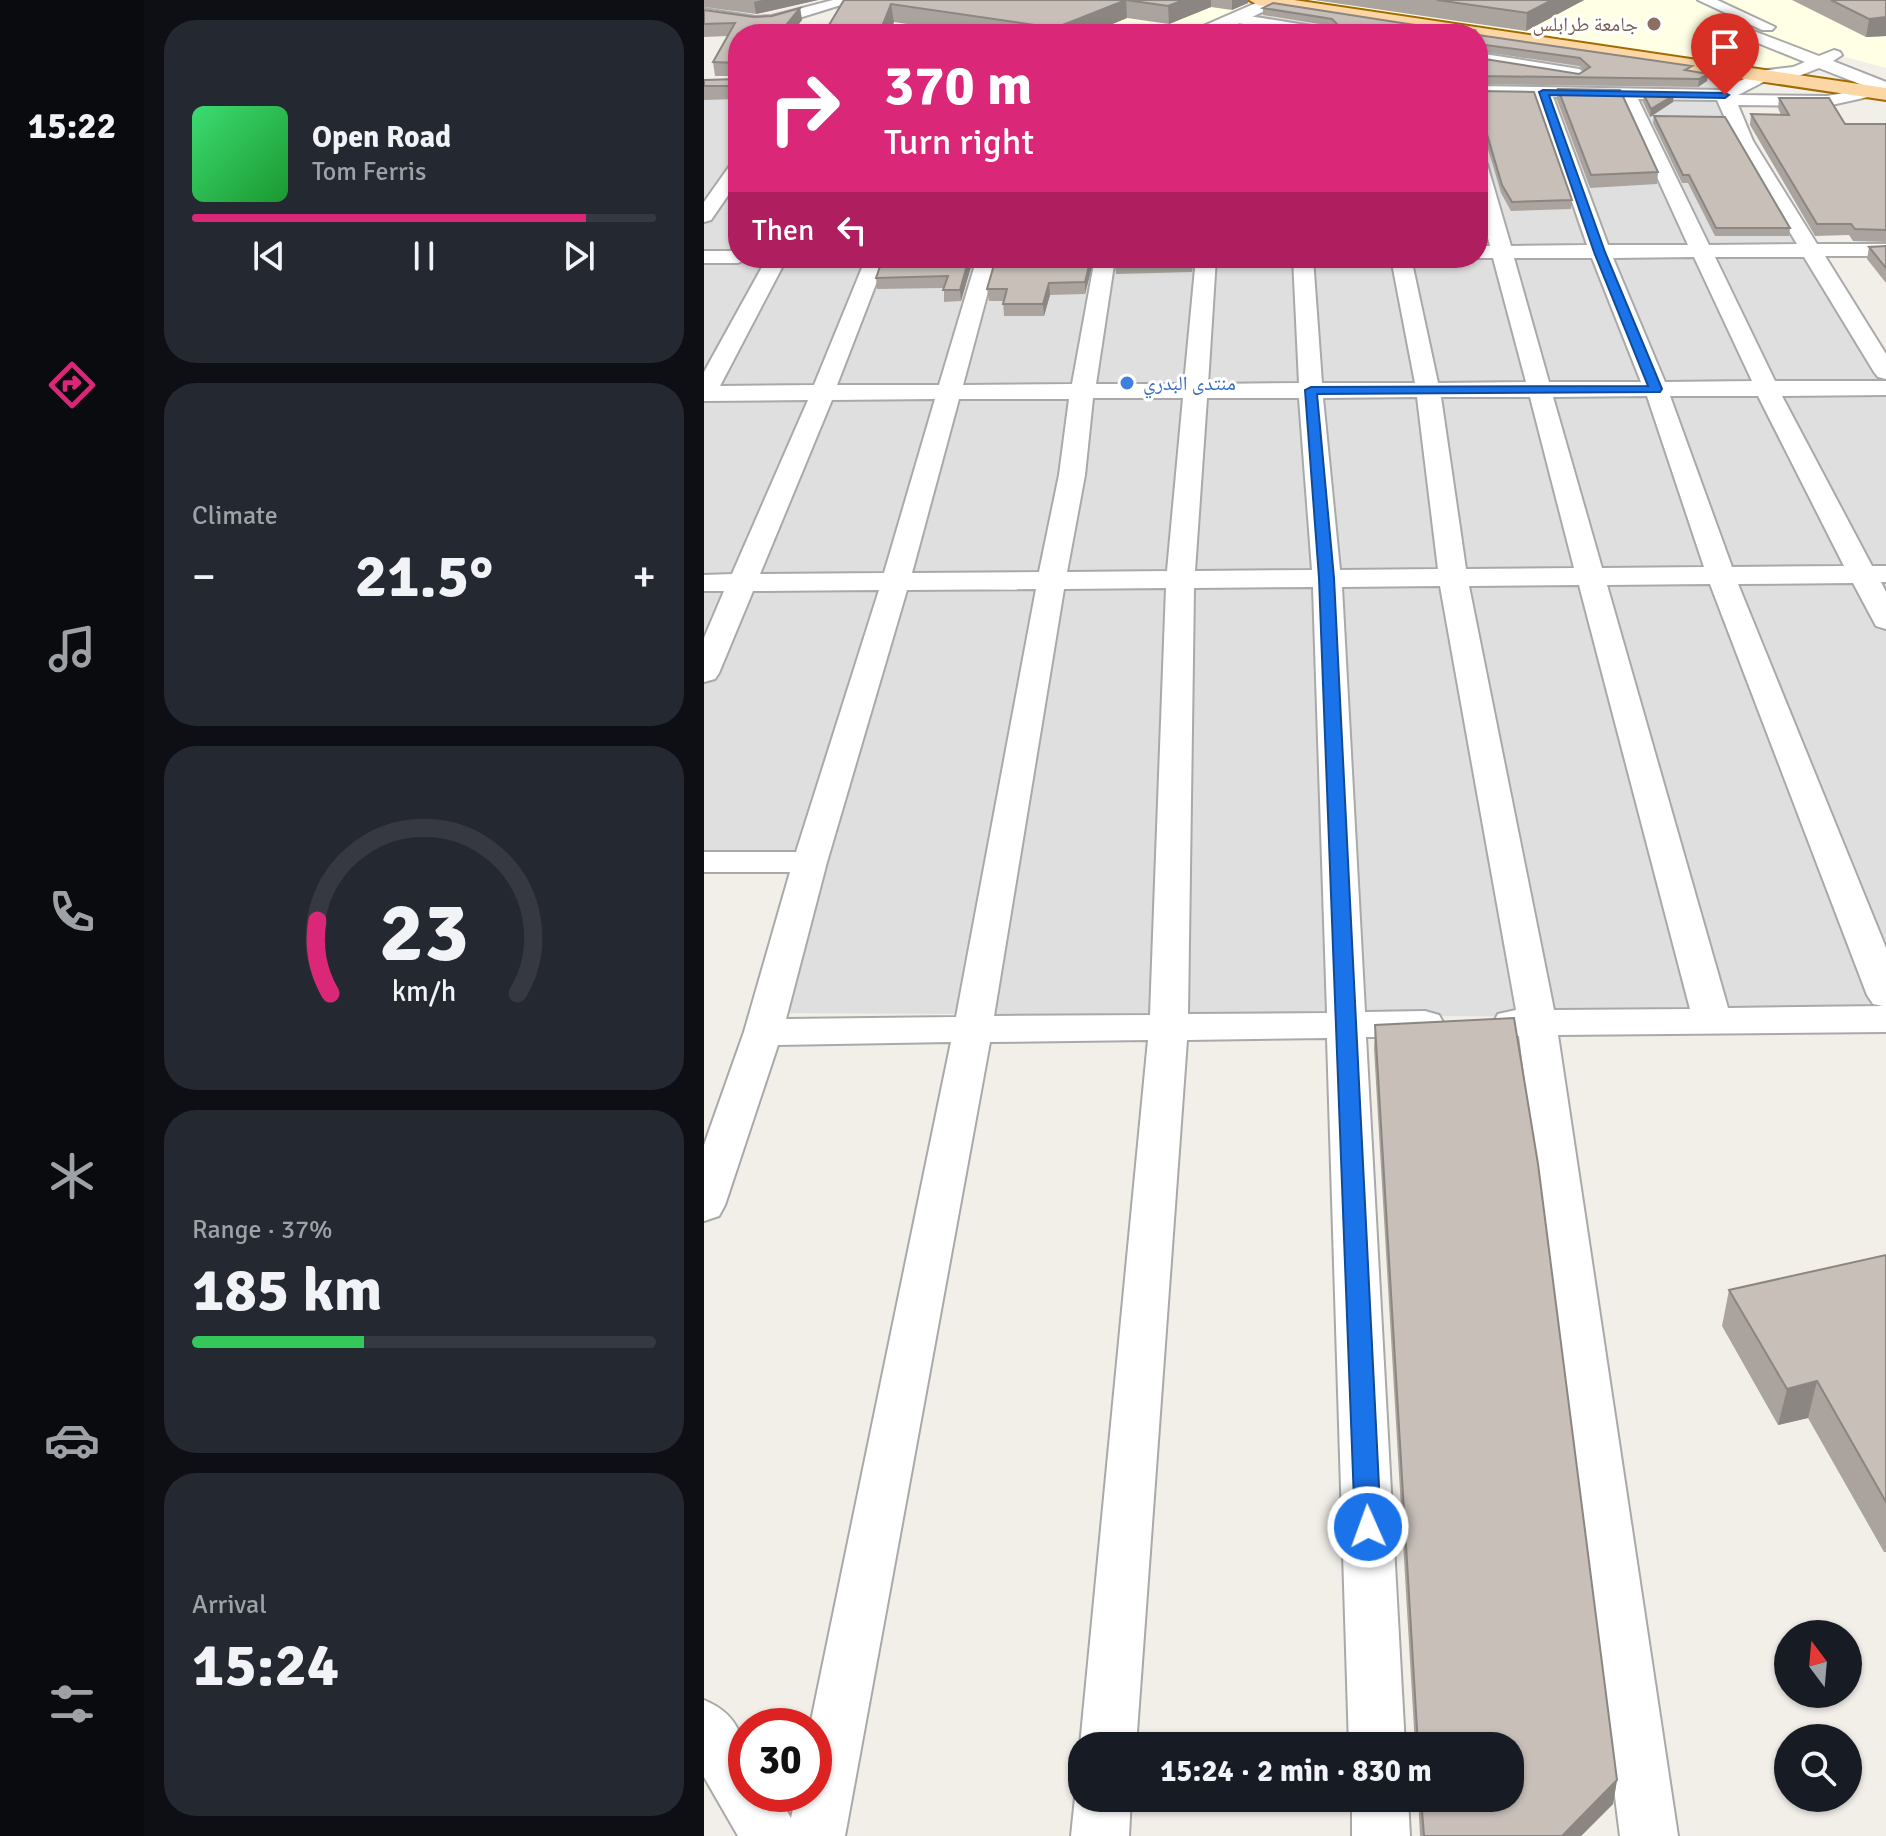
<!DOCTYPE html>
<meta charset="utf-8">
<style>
body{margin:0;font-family:Signika,"Noto Naskh Arabic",sans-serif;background:#242831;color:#f1f3f6;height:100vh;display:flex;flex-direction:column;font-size:30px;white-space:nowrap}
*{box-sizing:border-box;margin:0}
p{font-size:26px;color:#9ea1a6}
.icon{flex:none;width:44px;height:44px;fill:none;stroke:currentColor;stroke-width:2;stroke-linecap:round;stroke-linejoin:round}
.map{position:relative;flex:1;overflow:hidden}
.drawer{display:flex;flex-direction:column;gap:20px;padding:20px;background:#0d0f14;width:560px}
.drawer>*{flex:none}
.hud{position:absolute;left:24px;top:24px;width:760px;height:244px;border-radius:32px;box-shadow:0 2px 6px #0004;background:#db2777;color:#fff;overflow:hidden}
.needle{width:52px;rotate:344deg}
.fabs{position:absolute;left:1070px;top:1620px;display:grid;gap:16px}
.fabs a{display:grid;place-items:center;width:88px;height:88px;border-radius:50%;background:#171b24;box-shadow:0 2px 6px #0004;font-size:40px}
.speed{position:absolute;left:24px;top:1708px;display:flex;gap:16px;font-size:40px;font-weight:700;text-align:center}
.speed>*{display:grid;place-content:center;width:104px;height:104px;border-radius:50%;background:#171b24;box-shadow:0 2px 6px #0004;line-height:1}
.speed .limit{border:12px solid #d22;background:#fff;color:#111}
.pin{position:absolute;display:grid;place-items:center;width:68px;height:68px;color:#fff;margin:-82px -34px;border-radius:50% 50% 50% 0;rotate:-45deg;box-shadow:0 0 8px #0007}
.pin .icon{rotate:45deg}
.me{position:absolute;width:88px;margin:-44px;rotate:358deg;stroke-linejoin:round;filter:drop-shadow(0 0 6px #0008)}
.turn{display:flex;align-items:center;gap:28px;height:168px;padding:0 24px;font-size:36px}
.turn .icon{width:104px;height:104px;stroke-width:2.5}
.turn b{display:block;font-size:56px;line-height:68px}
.then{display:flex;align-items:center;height:76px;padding:0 24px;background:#0003;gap:16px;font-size:30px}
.big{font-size:60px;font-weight:700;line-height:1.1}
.drawer .widget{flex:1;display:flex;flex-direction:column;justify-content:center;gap:12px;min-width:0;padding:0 28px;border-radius:32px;background:#242831}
.drawer .dial{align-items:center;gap:0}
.dial svg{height:208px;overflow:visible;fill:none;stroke:#363941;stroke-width:7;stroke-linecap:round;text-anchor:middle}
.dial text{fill:#f1f3f6;stroke:none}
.song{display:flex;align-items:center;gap:24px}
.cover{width:96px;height:96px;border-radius:12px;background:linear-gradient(135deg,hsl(140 70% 55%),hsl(130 70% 35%))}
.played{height:8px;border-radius:4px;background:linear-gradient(90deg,#db2777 85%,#363941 85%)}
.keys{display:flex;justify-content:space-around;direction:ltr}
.heat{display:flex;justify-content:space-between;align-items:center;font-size:44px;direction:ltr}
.charge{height:12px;border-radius:6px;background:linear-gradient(90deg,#34c759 37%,#363941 0)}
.trip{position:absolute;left:364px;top:1732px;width:456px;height:80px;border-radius:32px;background:#171b24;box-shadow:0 2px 6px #0004;font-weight:700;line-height:80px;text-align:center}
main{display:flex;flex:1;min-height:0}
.tabs{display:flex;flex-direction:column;width:144px;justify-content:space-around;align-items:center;background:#090b0e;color:#9ea1a6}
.tabs .icon{width:56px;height:56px}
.tabs .active{color:#db2777}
.tabs b{font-size:36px;color:#f1f3f6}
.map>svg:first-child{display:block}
.residential{fill:#e0dfdf}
.education{fill:#ffffe5}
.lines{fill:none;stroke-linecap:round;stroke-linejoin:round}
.minor-casing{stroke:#a9a9a9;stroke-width:4}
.tertiary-casing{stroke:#a9a9a9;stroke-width:4}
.primary-casing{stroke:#a06b00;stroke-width:4}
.minor{fill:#fff;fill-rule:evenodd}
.tertiary{fill:#fff;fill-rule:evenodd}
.primary{fill:#fcd6a4;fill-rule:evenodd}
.wall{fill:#aba49e}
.shaded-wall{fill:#8b8681}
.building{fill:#c7bfb8;stroke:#8b8681;stroke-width:2}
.route{fill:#1a73e8;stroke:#114b97;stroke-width:2}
.education-dot{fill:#8d6e63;stroke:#fff;stroke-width:3}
.shop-dot{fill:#3f7fe0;stroke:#fff;stroke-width:3}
.labels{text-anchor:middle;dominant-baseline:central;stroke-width:6;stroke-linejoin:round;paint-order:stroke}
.far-education-label{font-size:20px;fill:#785e54;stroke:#fff;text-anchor:end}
.far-shop-label{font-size:20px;fill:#366cbe;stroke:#fff;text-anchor:start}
</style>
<main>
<nav class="tabs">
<b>15:22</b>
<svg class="icon active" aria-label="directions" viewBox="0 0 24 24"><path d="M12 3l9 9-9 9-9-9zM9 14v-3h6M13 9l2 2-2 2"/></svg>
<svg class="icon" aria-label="music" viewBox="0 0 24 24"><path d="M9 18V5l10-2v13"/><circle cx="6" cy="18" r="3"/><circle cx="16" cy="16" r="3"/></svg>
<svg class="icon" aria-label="phone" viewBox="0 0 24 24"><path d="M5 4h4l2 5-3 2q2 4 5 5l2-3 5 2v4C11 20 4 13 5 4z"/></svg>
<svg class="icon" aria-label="climate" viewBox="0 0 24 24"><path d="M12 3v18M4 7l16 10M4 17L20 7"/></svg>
<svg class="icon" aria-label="car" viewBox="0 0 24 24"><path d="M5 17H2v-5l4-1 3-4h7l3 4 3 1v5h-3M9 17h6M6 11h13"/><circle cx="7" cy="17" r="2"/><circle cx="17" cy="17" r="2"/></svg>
<svg class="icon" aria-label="filters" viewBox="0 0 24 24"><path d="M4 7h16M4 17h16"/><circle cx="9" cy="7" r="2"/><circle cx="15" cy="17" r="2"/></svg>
</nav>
<section class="drawer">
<div class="widget">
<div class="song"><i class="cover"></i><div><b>Open Road</b><p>Tom Ferris</p></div></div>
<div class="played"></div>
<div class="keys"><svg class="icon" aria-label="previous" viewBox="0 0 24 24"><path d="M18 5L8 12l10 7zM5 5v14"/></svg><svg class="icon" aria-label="pause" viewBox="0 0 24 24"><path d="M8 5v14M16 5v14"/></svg><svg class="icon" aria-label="next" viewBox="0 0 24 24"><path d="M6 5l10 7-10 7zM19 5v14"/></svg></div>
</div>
<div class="widget"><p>Climate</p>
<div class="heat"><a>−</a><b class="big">21.5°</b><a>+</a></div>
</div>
<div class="widget dial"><svg viewBox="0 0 100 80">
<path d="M14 69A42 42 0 1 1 86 69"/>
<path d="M14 69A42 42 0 0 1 9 41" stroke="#db2777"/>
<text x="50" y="56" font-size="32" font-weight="700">23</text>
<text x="50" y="72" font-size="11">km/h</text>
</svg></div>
<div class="widget"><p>Range · 37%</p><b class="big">185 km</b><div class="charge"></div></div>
<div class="widget"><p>Arrival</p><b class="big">15:24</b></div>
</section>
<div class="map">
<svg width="1182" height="1836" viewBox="0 0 1182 1836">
<rect width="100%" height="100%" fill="#f2efe9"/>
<path class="residential" d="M570,3l482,71 -35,22 82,158 83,128v636l-1125,-5 49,-151 -106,-1v-775l34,-1v173h740v-224h-276z"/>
<path class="education" d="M225,0h274l60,9 -55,25h-368z
M554,0h628v68l-51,-14 -54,20z"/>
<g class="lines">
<g class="minor-casing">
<path id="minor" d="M129,0h24l-84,26 -17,1 -52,-8v-10l52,8 16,-1z
M994,0h19l58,27 -3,3h-10z
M533,14l93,15 8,5h-37l-69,-12 -3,-3z
M1039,27l76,29 15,-6 6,2 2,3 -9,6 53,21v11l-59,13 -89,-1 15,36 64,103h69v12h-61l61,98v25l-8,-2 -4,-5 -70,-115h-89l60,124h111v14l-104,1 90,170h14v16h-5l5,10v37l-10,-3 -23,-43 -115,1 148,364v84l-328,3 120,801h-58l-101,-800 -21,-4 -5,-9 5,-9 18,-4 -76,-424 -98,1 23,425 60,-1 14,4 5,9 -5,9 -14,4h-59l39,709h-56l-22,-708 -140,2 -51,706h-54v4l-2,-4 68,-706 -158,2 -145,794h-107l-34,-59v-77c44,18 42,53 42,94h31l14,24 5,-24h18v-68h-4l141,-684 -173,3 -53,160 -6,11 -15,5v-76l40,-113 46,-160h-86v-20h92l83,-262 -126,1 -34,82 -4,6 -11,3v-44l20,-47h-20v-16l28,-1 76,-174 -104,1v-29l63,-114h20l-67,128 94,-1 52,-127h20l-49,127h102l38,-127h20l-34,127 109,-1 23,-126h20l-19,126h88l12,-126h20l-8,126 91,-1 -6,-125h20l9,125h93l-24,-125h20l27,125 88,-1 -33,-124h-15v-12h12l-12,-46v-42l9,6 24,82 76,-1 -51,-148 -58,-1v-10l244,4 38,-19 33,-4 12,-5 -67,-27v-6zM1115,68l51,20 -43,8 -89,-1 31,-16 27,-2zM849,97l68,1 67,147h-80zM934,99l79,1 18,41 62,103 -88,1zM990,257l58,124 -87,1 -52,-124zM810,258h78l49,124h-92zM943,396l57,171 -102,1 -49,-171zM966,396h88l86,170 -112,1zM713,397l21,172 -98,1 -17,-172zM737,397h89l44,171 -108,1zM389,398h90l-16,173 -100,1 18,-97zM503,398h92l13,172 -117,1zM231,399l-51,174 -124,1 72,-174zM255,399h110l-10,76 -20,97 -127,1zM1006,584l157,411 6,9 10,2 -155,2 -121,-423zM875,585l111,424 -136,1 -85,-424zM609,587l14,426 -139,1 6,-426zM462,588l-16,427 -156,1 70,-427zM332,589l-80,428 -170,2 41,-157 80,-272z
M774,53l101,16 8,5 -8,5 -101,-16z
M34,162v19l-27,39 -7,2v-20l27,-38z
M0,251h34v7h10l-10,5h-34z
M378,1781v17h49l-2,38h-58l4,-38z
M648,1798h56l2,38h-58z"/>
</g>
<g class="tertiary-casing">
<path id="tertiary" d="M559,0l20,2 -66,32h-26l3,-4z"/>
</g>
<g class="primary-casing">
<path id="primary" d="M545,0h45l592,88v12l-408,-61v-5h-31l-189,-29z"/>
</g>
<use href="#minor" class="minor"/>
<use href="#tertiary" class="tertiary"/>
<use href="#primary" class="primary"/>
</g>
<path class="wall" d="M0,0h114l-62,14 -52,-7z
M140,0h404v3l-16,7 -21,-3 -42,17 -42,-6 -39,16h-116l-78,-12 -5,12h-58l-2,-9z
M610,0h270l-58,31z
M1088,0h94v36l-20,1z
M96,8l2,12 -11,14h-53v65l-34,1v-20l34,-1v-3h-23l-2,-14 15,-26 -24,1v-27l50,7 18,-1z
M559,8l215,26h-138l-8,-8 -69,-11z
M774,35l230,39 -1,7 -9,6 -220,-3v-26l101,16 6,-3 -6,-5 -101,-15z
M854,89l100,83 -1,12 -67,4 -33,-88z
M774,91l94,109 -1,9 -60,2 -10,-18 -21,-71z
M940,95l29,7 -23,15 -7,-15z
M1075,98l66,26h41v118l-33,-1 -4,-6 -34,1 -65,-111 1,-11 30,1 -3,-7z
M950,116l136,112 -1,8h-74l-27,-53h-6l-29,-60z
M1182,246v37l-19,-24 2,-12z
M179,258h90v2l-12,41 -17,1v-14l-67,1 -1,-11z
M292,258h98l-9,36 -35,1 -6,21h-40l-1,-15h-14l-2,-12z
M490,258l-2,14 -76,2 -1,-12z
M671,1025l242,755 -4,24 -32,32h-161l-2,-38h92v-52h-95l-41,-697z
M1182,1255v297h-2l-76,-134 -30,7 -56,-99 7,-36z"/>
<path class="shaded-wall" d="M58,0h56l-62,14 -2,-12z
M422,0l1,18 -39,16h-33v-6z
M480,0h27v7l-42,17 -1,-18z
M528,0h16v3l-16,7z
M848,0h32l-58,31 1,-18z
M187,4l3,18 -5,12h-10z
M96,8l2,12 -11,14h-12z
M1182,17v19l-20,1 3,-18z
M1004,74l-1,7 -9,6 1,-8z
M34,83v17l-3,-14z
M970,95l-1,7 -23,15 1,-8z
M265,258h4v2l-12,41 -1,-11z
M387,258h3l-9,36v-12z
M345,283l1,12 -6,21 -1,-12z
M1113,1381l-9,37 -30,7 9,-36z
M913,1780l-4,24 -32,32h-19z"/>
<path class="building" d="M140,0h282l-71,28 -164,-24 -12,30h-40l4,-9h-14z
M422,0h58l-16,6z
M733,0h115l-25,13z
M1127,0h55v17l-17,2z
M569,3l174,27h28l3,4h-131l9,-4 -15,-2 -9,-9 -69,-11z
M96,8l-21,26h-41v49l-3,3h-31v-6l34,-1v-16l-25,-1 22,-39 -31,1v-14l50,7 18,-1z
M774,35l214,31 -7,4 23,4 -9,5 -221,-3v-18l101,16 11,-7 -10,-9 -102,-14z
M854,89l62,1 38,82 -67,3z
M774,91l56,1 38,108 -60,2 -10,-17 -21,-71h-3z
M940,95h30l-23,14z
M1075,98h50l16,26h41v106l-31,-1 -4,-5h-34l-66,-110 38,1z
M950,116l71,1 65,111h-74l-27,-53h-6z
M1182,246v22l-17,-21z
M179,258h86l-9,32h-17l5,-14 -72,2z
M292,258h95l-6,24 -36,1 -6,21h-40l4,-15h-20z
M411,258h77l-1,2 -76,2z
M810,1018l24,146 79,616 -55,56h-138l-3,-38h89v-52h-92l-43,-721z
M1182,1255v247l-69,-121 -30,8 -58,-99z"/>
<path class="route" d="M839,90l182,3 4,2 -4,3 -176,-3 56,157 57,137 -2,3 -343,2 17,184 47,949 -4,7 -9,4 -9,-4 -4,-7 -36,-949 -14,-188 6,-3 337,-1 -54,-134 -55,-160z"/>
<circle class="education-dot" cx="950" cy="24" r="8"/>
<circle class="shop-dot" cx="423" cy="383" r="8"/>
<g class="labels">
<g class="far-education-label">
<text x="934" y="24">جامعة طرابلس</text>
</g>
<g class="far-shop-label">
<text x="439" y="383">منتدى البدري</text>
</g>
</g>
</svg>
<div class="fabs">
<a><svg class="needle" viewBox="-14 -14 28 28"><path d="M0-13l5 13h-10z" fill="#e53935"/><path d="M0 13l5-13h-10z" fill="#9ea1a6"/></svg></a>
<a><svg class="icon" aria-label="search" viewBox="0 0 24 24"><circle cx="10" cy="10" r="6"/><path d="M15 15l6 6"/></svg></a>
</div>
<div class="speed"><div class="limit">30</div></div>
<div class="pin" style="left:1021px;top:95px;background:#d93025"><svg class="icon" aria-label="arrive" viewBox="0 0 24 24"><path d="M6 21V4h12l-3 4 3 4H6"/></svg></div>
<svg class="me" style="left:664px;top:1527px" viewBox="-20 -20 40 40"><circle r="17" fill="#1a73e8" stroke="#fff" stroke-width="3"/><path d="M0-11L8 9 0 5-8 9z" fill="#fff"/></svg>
<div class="trip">15:24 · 2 min · 830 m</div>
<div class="hud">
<div class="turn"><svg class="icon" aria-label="right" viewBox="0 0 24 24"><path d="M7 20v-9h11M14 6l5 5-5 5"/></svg><div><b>370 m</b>Turn right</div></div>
<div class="then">Then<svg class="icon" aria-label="left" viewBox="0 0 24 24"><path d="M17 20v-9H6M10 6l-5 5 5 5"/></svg></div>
</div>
</div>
</main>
